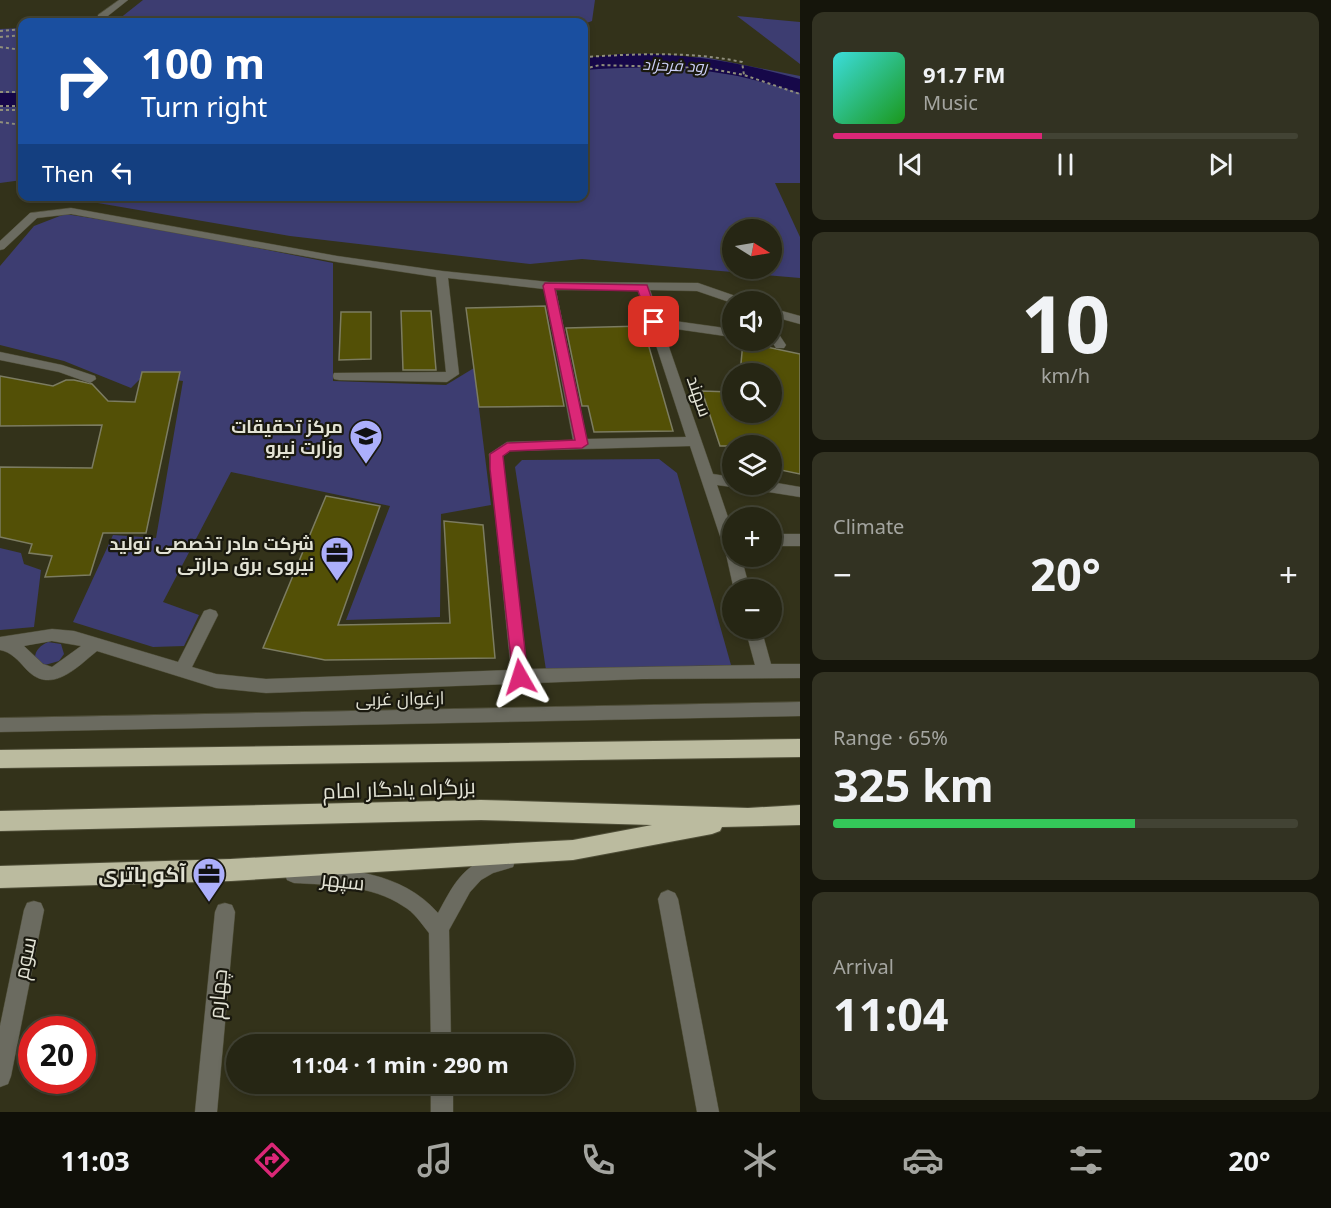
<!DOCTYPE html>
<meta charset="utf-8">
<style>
body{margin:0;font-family:"Noto Sans",Cairo,sans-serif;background:#323222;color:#f1f3f6;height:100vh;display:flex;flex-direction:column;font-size:22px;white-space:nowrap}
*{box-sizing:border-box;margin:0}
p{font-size:20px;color:#a4a5a0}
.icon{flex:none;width:33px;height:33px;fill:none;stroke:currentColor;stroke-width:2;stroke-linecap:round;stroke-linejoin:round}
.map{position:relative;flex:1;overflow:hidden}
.sheet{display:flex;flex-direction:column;gap:12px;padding:12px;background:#15150b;width:531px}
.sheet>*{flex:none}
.hud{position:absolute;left:18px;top:18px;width:570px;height:183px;border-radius:12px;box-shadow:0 3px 9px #0003,0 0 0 2px #424334;background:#1a4fa0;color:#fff;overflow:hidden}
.needle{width:39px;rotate:101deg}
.tools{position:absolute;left:722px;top:219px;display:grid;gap:12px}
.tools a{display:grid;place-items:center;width:60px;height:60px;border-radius:50%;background:#262614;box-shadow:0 3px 9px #0003,0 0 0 2px #424334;font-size:30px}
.speed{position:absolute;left:18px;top:1016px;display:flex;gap:12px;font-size:30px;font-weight:700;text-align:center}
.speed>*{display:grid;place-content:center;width:78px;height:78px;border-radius:50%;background:#262614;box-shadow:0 3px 9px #0003,0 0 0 2px #424334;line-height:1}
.speed .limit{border:9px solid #d22;background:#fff;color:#111}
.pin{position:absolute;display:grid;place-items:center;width:51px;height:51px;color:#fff;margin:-26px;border-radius:12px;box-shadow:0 3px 9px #0006}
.me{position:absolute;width:66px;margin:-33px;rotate:354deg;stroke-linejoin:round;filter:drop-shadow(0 0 4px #0008)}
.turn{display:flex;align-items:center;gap:21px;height:126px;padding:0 24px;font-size:27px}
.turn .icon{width:78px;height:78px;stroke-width:2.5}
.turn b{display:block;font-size:42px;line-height:51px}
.then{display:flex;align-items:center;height:57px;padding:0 24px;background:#0003;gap:12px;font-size:22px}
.big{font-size:45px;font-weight:700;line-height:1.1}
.sheet .card{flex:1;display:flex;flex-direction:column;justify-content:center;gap:9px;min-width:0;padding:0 21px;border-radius:12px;background:#323222}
.sheet .dial{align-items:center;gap:0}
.dial b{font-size:78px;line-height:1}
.song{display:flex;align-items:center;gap:18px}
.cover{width:72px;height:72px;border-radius:9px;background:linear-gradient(135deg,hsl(180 70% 55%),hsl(120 70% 35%))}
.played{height:6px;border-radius:3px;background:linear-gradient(90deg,#db2777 45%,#424334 45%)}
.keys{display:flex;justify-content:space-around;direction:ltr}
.heat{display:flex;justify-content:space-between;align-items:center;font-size:33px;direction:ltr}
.charge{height:9px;border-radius:4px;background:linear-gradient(90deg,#34c759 65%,#424334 0)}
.trip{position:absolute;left:226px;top:1034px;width:348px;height:60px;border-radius:30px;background:#262614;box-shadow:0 3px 9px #0003,0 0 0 2px #424334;font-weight:700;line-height:60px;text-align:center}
.tabs{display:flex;height:96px;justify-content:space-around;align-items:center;background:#0f0f08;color:#a4a5a0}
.tabs .icon{width:42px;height:42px}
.tabs .on{color:#db2777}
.tabs b{font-size:27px;color:#f1f3f6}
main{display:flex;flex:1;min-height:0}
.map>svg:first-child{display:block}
.green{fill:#3d3d71;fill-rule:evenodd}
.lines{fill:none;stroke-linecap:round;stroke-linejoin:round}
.river{fill:#160849;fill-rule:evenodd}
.building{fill:#535006;stroke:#7c7c61;stroke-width:1.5}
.minor-casing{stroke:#4f4e38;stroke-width:1}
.highway-casing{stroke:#4f4e38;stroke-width:2}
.path{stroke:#8f8e7c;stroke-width:2;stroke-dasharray:3 3;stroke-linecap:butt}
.minor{fill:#6b6b60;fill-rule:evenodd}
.highway{fill:#bbbb9f;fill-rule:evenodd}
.route{fill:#db2777;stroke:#8e194d;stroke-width:1.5}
.labels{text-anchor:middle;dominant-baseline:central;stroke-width:4.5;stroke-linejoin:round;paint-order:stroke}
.far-water-label{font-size:16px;font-style:italic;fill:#cdd0f8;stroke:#1a190f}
.street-label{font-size:18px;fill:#e2e2d4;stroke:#1a190f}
.poi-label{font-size:18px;font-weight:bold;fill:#e2e2d4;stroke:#1a190f;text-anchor:end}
.near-street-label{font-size:21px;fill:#e2e2d4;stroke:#1a190f}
.near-poi-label{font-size:21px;font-weight:bold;fill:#e2e2d4;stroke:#1a190f;text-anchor:end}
</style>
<main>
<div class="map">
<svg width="800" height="1112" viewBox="0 0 800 1112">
<rect width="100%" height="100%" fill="#33321a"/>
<path class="green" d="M143,0h452l-3,21 -8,3 -460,-2 -5,-3z
M737,16l63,6v42z
M22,28v152l-22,3v-154z
M704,57l96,19v107h-25l25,54v41l-218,-19 -52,5 -240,-28 -227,-39 521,-1v-138zM732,230h39v38h-39z
M65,214l97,15 171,34v118l113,4 28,-17 17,137 -50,9 -1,103 -94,3 44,-114 -159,-34 -68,130 36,13 -15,31 -31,1 -80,-25 40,-87 43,3 27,-157 -40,-5 -12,12 -67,-27 -64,-16v-79l34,-40z
M659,459l18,14 54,192 -185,5 -31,-203 7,-7z
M0,548l21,5 3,11 17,6 -7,57 -34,3z
M48,642l13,2 3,10 -5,7 -14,4 -10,-7c0,-8 6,-13 13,-16z"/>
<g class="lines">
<path class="river" d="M621,54c62,-2 119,8 179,25v14c-23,-6 -45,-14 -68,-18 -50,-9 -98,-9 -148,-5v-12z
M0,93h22v14h-22z"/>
</g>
<path class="building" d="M545,306l19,100 -85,1 -13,-99z
M401,311h30l5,59h-33z
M341,312h30v47l-32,1z
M643,326l30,105 -79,1 -6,-26h-6l-16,-78z
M743,342l57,12v120l-29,-6v-22h-51l-18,-55 30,1v20h39v-38h-31z
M142,372h38l-34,161h-43l-13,42 -45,2 7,-21 -23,-3 3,-9 -32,-7v-70l92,1 10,-43 -102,1v-50l53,10 13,-6h8l18,4 16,17 27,1z
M326,496l54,10 -42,119 112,-2 -6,-102 39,4 12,133 -170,2 -62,-12z"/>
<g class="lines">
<g class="minor-casing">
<path id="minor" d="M119,0h9l-24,19h-6v-4z
M71,208l266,48 105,15 107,11 149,1 46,16 2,3 -14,1 -35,-12 -47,-1 10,29 72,10v8l-70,-10 51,147 19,3v7h6l-6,3 -15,-2 15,44v27h9l9,34h-16l-8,-36 -36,-108 -180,5 -7,5v13l24,200 228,-4 -10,-37h16l10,36h29v14l-158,1 -376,14 -50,-5 -119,-37c-20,16 -46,45 -71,18 -8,-9 -15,-17 -26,-19v-13l52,-8 22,2 104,31 26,-51 6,-2 6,2 2,4 -26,52 24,7 50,5 245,-9 -22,-216 18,-12 66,-2 -29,-151 -96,-11 11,96 -12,8 -108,-2 -5,-1 -1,-3 1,-3 112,-1 -10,-95 -99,-15 -266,-48 -34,4 -33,31 -4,1v-9l30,-28zM556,290h82l48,147 -99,2zM52,641l29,5 -29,21 -9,-3 -19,-18z
M771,308l29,8v8l-29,-8z
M771,334l9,2 6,9 -2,3h-8l-4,-6 -5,-1 4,-1z
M0,352l62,13 33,11 1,3 -6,4 -31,-11 -59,-12z
M771,482l29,5v10l-50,-8 -7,-5h28z
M771,534h29v12h-29z
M800,702v14l-800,16v-14z
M506,852l7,3 2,6 -2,6 -20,6 -12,7 -11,12 -21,38 2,114h-20l-2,-111c-8,-10 -15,-21 -26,-27 -31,-21 -73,-21 -109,-23l-7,-3 -2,-6 2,-6 7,-3c52,4 107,6 144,48 19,-35 27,-51 68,-61z
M668,890l7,3 3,6 41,213h-22l-39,-213 3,-6z
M34,901l7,2 3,7 -33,166 -3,8 -8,3v-61l24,-116 3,-7z
M225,903l7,2 3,7 -18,200h-22l20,-200 3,-7z
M431,1083h22v29h-22z"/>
</g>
<g class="highway-casing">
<path id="highway" d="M800,739v18l-800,11v-18z
M481,800l267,8 52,-3v20l-78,2 -2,4 -8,3 -139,26 -342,21 -231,7v-22l231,-7 342,-19 79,-15 -171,-5 -481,11v-20z"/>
</g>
<path class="path" d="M0,31l22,-2
M0,37l22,-2
M0,47l22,3
M584,57c53,-3 105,-6 158,5l2,13
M584,69l16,-4 107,3 37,7 56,19
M0,92h22
M0,106h22
M0,110h22
M0,122l22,3"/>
<use href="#minor" class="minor"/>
<use href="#highway" class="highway"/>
</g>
<path class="route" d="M545,283l102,2 13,37 -2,2h-8l-12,-33 -83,-2 33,155 -6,4 -72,3 -7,5 25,221 -3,4 -5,2 -5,-2 -2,-4 -23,-208v-15l17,-11 68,-3 -32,-154z"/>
<defs>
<g id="university-pin" transform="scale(1.725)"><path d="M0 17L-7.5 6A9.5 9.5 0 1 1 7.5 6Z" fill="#acaffb" stroke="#1a190f"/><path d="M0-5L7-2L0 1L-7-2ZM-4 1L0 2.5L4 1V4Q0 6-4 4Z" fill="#111"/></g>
<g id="office-pin" transform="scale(1.725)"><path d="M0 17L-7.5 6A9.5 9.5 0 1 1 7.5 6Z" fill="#acaffb" stroke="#1a190f"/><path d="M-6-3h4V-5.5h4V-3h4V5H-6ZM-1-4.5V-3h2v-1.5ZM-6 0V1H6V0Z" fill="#111"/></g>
</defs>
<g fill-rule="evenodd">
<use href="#university-pin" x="366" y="436"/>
<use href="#office-pin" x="337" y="553"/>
<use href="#office-pin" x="209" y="874"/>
</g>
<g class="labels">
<g class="far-water-label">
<text transform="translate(675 65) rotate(2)">رود فرحزاد</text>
</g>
<g class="street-label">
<text transform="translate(700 396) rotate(71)">سهند</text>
<text transform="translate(400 698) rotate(-1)">ارغوان غربی</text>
</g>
<g class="poi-label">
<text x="343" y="426">مرکز تحقیقات<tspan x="343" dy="21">وزارت نیرو</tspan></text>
<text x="314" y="543">شرکت مادر تخصصی تولید<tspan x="314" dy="21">نیروی برق حرارتی</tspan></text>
</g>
<g class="near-street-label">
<text transform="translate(399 788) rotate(-2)">بزرگراه یادگار امام</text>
<text transform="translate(343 880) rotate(7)">سپهر</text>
<text transform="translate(24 958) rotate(-78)">سوم</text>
<text transform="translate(217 994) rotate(-85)">چهارم</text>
</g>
<g class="near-poi-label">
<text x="186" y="874">آکو باتری</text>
</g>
</g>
</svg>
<div class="tools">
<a><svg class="needle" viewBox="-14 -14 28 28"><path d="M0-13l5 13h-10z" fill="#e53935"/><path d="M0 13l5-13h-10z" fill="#a4a5a0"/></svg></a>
<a><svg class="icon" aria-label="sound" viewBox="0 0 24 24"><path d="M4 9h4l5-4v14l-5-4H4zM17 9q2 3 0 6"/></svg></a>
<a><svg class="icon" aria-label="search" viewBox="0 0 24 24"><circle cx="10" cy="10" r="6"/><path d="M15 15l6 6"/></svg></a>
<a><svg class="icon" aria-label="layers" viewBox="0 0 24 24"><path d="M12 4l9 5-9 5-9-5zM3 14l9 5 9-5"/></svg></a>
<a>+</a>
<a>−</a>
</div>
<div class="speed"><div class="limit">20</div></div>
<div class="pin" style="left:654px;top:322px;background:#d93025"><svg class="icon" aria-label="arrive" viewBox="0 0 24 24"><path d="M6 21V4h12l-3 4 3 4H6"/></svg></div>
<svg class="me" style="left:520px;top:677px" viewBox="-20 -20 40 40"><path d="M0-17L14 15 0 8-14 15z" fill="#db2777" stroke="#fff" stroke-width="4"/></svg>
<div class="trip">11:04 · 1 min · 290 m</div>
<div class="hud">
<div class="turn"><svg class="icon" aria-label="right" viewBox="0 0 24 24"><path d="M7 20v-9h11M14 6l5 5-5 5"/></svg><div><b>100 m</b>Turn right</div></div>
<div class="then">Then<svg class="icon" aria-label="left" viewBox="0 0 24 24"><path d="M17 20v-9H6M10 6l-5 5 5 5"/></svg></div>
</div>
</div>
<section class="sheet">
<div class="card">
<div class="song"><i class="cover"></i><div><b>91.7 FM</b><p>Music</p></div></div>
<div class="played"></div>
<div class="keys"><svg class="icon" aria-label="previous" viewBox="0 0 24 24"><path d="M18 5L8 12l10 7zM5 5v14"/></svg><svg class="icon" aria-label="pause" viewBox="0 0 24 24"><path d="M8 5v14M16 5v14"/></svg><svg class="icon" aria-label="next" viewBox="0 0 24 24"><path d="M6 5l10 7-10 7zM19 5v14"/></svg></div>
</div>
<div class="card dial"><b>10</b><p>km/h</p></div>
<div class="card"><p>Climate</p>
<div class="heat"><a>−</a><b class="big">20°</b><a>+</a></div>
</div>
<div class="card"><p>Range · 65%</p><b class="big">325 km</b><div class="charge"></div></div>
<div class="card"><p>Arrival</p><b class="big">11:04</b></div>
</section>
</main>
<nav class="tabs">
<b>11:03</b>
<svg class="icon on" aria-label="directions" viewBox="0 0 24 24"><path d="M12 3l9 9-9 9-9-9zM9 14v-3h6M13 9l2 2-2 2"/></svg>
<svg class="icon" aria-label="music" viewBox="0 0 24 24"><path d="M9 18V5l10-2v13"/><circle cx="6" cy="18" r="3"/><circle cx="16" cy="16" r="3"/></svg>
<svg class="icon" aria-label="phone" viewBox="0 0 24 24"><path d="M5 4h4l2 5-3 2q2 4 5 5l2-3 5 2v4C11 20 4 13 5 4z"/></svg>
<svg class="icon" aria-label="climate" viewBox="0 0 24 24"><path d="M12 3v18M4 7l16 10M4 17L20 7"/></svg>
<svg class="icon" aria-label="car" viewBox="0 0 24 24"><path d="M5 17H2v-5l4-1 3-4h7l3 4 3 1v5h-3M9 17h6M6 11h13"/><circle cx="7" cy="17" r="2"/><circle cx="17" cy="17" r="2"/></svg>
<svg class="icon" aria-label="filters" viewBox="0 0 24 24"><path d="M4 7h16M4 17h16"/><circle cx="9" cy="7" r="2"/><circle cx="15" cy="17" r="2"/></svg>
<b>20°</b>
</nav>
